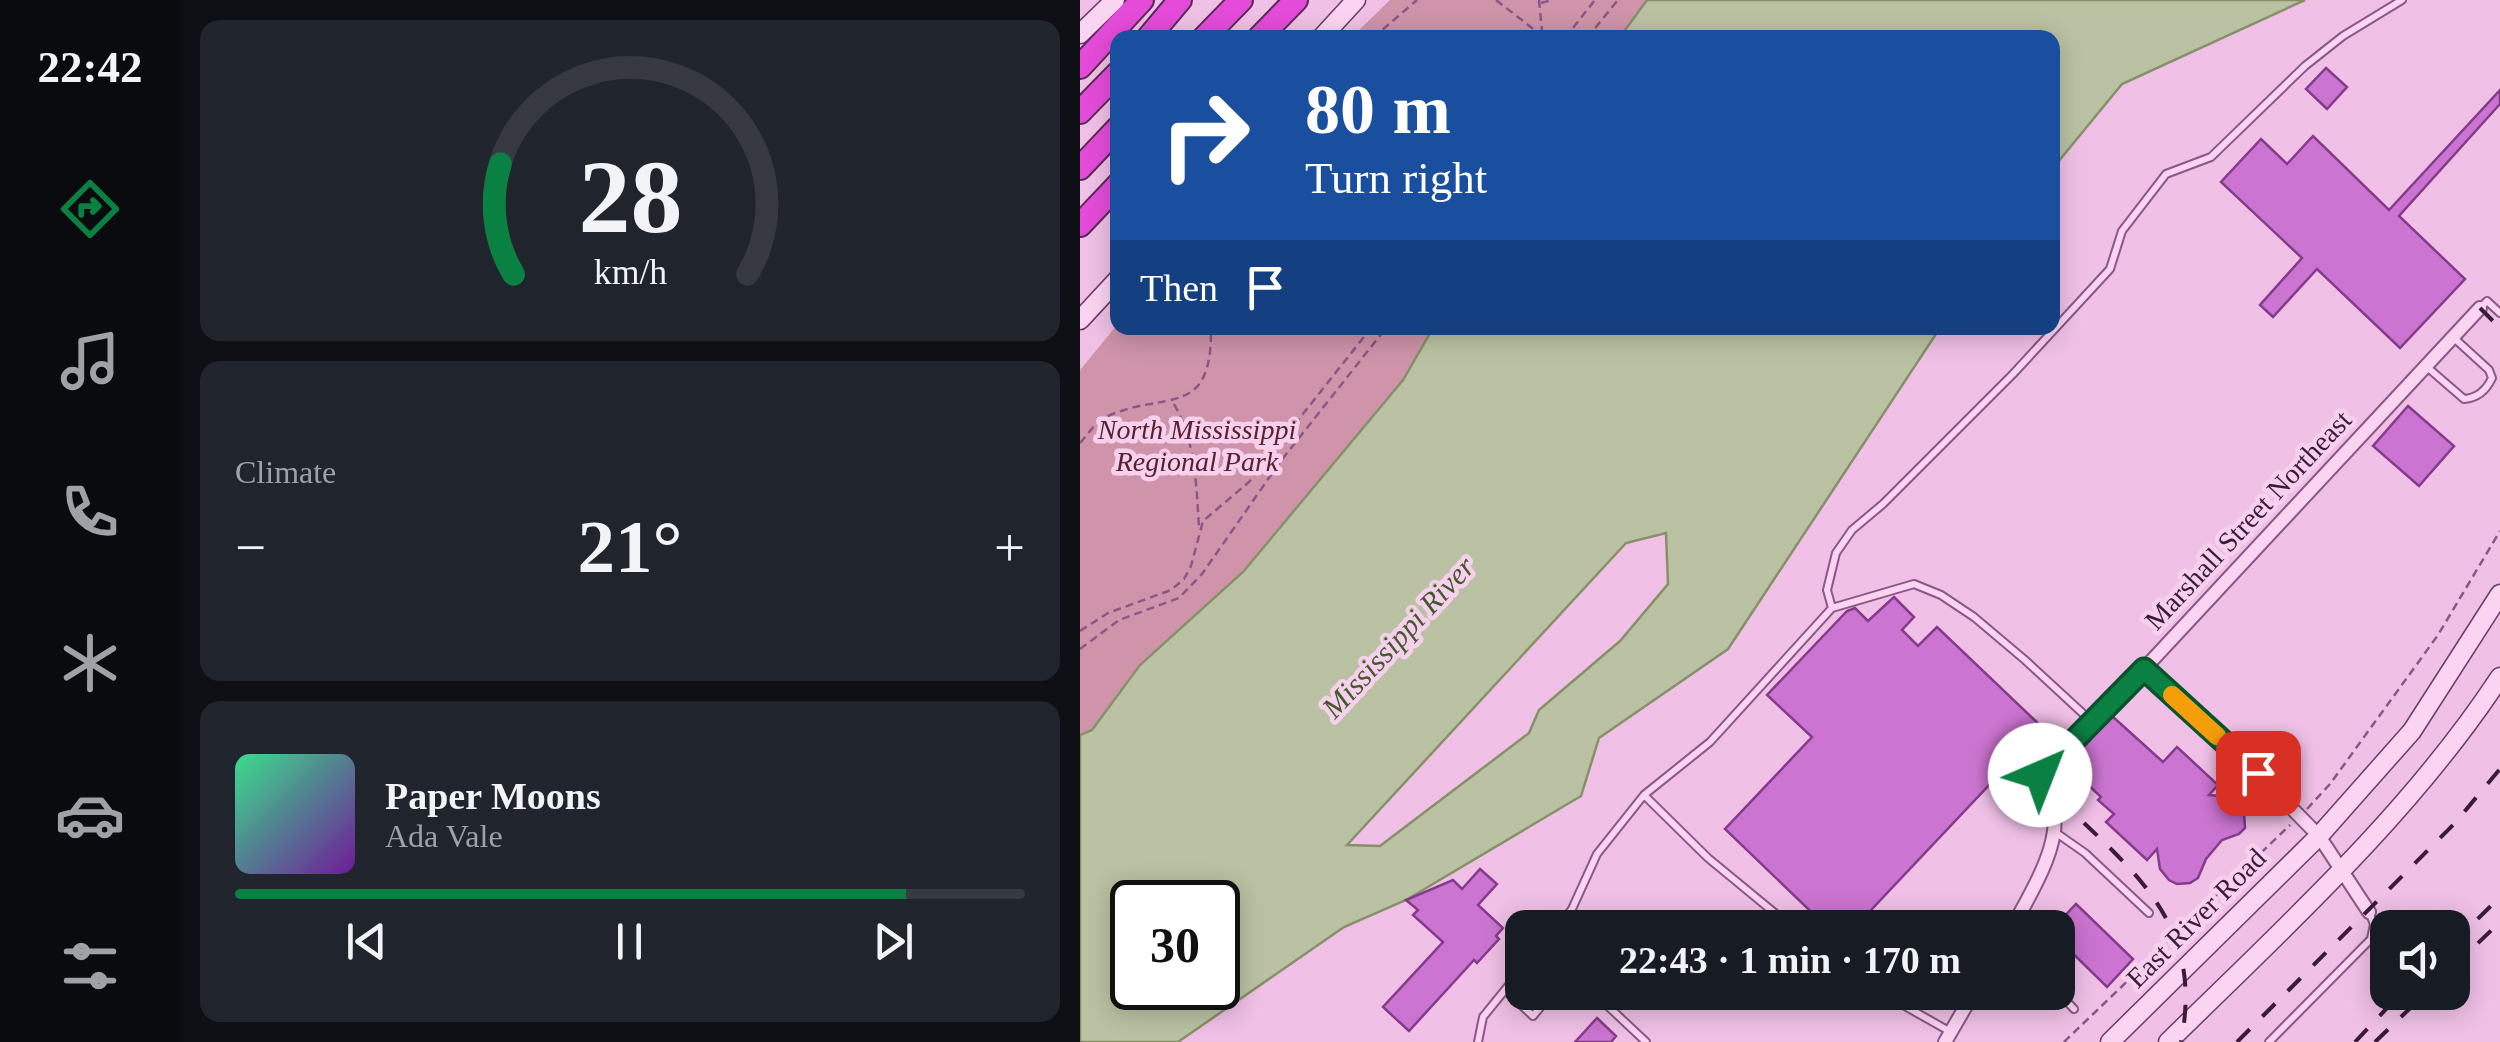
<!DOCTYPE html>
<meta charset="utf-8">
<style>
body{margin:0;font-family:Georgia,serif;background:#20242c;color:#f1f3f6;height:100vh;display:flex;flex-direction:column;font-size:38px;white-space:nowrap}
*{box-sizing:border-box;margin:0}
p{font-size:32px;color:#9ea1a6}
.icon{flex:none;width:55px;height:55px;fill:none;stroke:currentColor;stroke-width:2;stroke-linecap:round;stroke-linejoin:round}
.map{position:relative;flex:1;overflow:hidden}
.drawer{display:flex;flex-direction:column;gap:20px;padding:20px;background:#0d0f14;width:900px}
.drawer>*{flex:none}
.hud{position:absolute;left:30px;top:30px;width:950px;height:305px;border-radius:20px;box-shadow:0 5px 25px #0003;background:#1a4fa0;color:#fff;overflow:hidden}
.controls{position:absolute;left:1290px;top:910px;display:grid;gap:20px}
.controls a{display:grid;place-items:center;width:100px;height:100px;border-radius:20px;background:#171b24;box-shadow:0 5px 25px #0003;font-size:50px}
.speed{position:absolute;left:30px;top:880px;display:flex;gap:20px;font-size:50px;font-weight:700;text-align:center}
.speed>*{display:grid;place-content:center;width:130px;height:130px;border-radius:50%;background:#171b24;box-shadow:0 5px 25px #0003;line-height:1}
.speed .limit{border:5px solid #111;border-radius:15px;background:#fff;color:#111}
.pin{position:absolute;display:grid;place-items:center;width:85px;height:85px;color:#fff;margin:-42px;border-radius:20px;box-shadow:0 5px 15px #0006}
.me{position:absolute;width:110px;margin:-55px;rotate:44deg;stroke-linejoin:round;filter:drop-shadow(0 0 8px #0008)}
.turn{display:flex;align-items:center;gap:35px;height:210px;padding:0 30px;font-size:45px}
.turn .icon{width:130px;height:130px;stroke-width:2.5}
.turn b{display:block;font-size:70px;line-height:85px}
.then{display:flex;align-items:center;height:95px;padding:0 30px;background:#0003;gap:20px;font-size:38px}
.big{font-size:75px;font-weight:700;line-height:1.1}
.drawer .tile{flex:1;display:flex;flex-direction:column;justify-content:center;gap:15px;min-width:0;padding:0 35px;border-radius:20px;background:#20242c}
.drawer .dial{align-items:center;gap:0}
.dial svg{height:260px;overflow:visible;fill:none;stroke:#363941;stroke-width:7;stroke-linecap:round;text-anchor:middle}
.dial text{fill:#f1f3f6;stroke:none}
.song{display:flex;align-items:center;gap:30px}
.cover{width:120px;height:120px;border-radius:15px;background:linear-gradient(135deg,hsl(150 70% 55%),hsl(280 70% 35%))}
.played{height:10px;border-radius:5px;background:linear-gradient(90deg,#0b8043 85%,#363941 85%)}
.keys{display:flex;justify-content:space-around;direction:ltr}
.heat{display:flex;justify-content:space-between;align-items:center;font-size:55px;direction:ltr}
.trip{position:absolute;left:425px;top:910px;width:570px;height:100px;border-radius:20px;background:#171b24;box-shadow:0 5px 25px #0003;font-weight:700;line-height:100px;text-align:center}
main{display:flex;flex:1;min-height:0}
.menu{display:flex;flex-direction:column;width:180px;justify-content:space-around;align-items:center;background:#090b0e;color:#9ea1a6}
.menu .icon{width:70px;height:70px}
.menu .on{color:#0b8043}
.menu b{font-size:45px;color:#f1f3f6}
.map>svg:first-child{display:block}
.green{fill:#cf94a9}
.water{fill:#bbc2a3;stroke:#86916a;stroke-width:2.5;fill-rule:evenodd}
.building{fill:#cb74d1;stroke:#853b8b;stroke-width:2.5}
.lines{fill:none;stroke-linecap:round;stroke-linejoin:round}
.lane-casing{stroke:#8b5788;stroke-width:10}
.street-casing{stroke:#8b5788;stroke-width:16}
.secondary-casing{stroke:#6c3a6b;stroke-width:21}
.highway-casing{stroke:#572c58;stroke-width:26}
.path{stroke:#8b5788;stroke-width:2.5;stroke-dasharray:8 5;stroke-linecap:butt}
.lane{stroke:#fbd4f2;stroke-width:6}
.street{stroke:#fbd4f2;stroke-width:12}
.secondary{stroke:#fbd4f2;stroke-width:18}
.highway{stroke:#e54bd9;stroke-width:22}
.rail{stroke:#391c39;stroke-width:4;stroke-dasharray:18 18;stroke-linecap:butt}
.route-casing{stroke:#07532c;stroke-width:25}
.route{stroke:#0b8043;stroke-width:18}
.slow{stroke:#f59e0b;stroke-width:18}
.labels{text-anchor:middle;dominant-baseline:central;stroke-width:9;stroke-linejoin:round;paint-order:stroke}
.park-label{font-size:28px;font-style:italic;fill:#57222e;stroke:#f7d0ee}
.street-label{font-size:28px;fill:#391c39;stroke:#f7d0ee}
.water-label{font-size:30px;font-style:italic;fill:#445a2b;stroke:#f7d0ee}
</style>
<main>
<nav class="menu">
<b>22:42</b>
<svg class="icon on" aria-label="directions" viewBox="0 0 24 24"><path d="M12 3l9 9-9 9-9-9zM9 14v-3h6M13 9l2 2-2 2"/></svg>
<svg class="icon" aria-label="music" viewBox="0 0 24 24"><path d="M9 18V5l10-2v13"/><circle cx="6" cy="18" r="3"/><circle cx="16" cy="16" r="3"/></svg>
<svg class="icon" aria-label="phone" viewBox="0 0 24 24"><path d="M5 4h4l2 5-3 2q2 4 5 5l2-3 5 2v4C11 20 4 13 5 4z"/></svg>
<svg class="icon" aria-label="climate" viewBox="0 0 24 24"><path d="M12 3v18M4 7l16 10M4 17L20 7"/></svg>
<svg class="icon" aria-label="car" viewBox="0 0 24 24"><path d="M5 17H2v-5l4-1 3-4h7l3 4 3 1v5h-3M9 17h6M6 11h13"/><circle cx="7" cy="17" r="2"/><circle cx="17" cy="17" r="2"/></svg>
<svg class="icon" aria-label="filters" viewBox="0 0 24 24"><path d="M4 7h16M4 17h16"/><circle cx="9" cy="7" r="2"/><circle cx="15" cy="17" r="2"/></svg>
</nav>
<section class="drawer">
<div class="tile dial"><svg viewBox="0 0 100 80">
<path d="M14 69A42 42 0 1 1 86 69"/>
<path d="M14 69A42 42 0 0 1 10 35" stroke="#0b8043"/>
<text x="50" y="56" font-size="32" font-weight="700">28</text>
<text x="50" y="72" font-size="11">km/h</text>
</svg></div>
<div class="tile"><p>Climate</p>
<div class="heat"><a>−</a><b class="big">21°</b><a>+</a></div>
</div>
<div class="tile">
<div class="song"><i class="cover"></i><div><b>Paper Moons</b><p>Ada Vale</p></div></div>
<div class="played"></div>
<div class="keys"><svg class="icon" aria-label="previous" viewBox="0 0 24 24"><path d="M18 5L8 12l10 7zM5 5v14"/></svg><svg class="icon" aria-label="pause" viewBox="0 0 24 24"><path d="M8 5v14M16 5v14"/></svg><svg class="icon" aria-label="next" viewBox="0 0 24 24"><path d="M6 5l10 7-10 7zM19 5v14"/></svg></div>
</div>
</section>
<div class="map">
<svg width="1420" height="1042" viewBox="0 0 1420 1042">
<rect width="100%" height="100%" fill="#f0c0e6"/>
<path class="green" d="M310,0h257l-27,37h-268z
M37,325l1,3h315l-30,52 -160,192 -103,93 -48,65 -12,5v-365z"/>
<path class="water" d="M567,0h658l-183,84 -69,84 -1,-130 -432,-1z
M353,328h507l-212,321 -129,89 -18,58 -175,104 -62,27 -166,115h-98v-307l12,-5 48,-65 103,-93 160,-192zM586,533l2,51 -48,57 -81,69 -10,23 -149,113 -33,-1 279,-302zM52,902h86v86h-86z"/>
<path class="building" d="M1246,68l21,19 -20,22 -21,-20z
M1420,90v14l-101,112 66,63 -65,69 -83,-79 -44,48 -13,-12 42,-47 -81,-76 40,-43 26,25 26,-28 76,74z
M1328,406l46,40 -35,40 -46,-40z
M814,597l20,20 -12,13 16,16 19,-19 106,101 -189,200h-26l-103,-99 87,-92 -45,-42 80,-84 8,-3 13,13z
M1032,716l51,46 14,-15 41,38 -9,10 21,2 14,14 1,17 -6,6 -17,6 -16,19 -8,19 -8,5 -13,1 -8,-4 -9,-11 -3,-20 -10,11 -41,-38 8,-8 -16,-14 3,-3 -34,-32z
M400,869l17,15 -19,21 25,23 -7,8 3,3 -22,24 -3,-3 -65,71 -26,-24 60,-65 -30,-27 5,-5 -12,-10 47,-20 9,9z
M996,904l57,55 -26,28 -49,-48v-16z
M517,1018l19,18 -5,6h-36z"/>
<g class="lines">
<g class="lane-casing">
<path id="lane" d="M1401,307l6,-6 13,12
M1347,367l37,32c13,-1 22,-8 28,-21l-3,-8 -35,-32
M752,608l-5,-18 9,-37 16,-23 31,-26 130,-130 97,-105 12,-38 44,-57 45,-17 94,-91 38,-30 59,-36
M564,795l64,63 85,70
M975,832l30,21 64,60
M477,928l15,-19 25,-55 47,-59 66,-53 122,-134 82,-24 27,11 33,22 51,43 65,60
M425,990l28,26 20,-24
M513,992l53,50
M800,992l69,39
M978,992l16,17
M398,1042l5,-25 39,-48
M1189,1042l102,-103 3,-15 -5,-12"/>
</g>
<g class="street-casing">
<path id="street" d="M1064,669l113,104 62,63 50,76
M932,928c17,-32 48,-80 42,-117 -2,-12 -10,-25 -14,-36l104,-106 336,-361
M865,1042l29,-50"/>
</g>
<g class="secondary-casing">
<path id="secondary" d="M0,34l35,-34
M241,38l35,-38
M0,320l38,-41
M1030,1042l209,-206 93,-105 88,-137
M1088,1042c117,-115 242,-228 332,-365"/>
</g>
<g class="highway-casing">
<path id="highway" d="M68,38l32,-38
M124,38l37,-38
M179,38l37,-38
M0,67l62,-67
M0,112l38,-39
M0,168l38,-40
M0,225l38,-40"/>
</g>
<path class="path" d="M416,0l49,38
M459,0l3,31
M461,3l11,-3
M293,38l44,-38
M485,38l30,-38
M507,38l31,-38
M94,404c22,39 22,79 25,123
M0,443c8,-9 17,-23 28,-27 58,-26 104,4 103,-88
M0,631l28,-18 63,-23 13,-11 7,-13 12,-45 46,-39 122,-154
M0,649l39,-29 60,-22 23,-24 78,-112 106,-134
M1227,809l23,-25 108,-149 62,-104
M984,1042l226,-217"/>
<use href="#lane" class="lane"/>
<use href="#street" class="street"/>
<use href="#secondary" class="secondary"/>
<use href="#highway" class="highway"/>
<path class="rail" d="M1400,308l20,20
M1004,823c70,66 117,116 97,219
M1372,944l48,-47
M1372,968l48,-46
M1157,1042l217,-218 46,-55
M1275,1042l47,-50
M1295,1042l52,-50"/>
</g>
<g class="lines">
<g class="route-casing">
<path id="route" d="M960,775l104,-106 114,104"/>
</g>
<use href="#route" class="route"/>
<path class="slow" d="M1092,695l45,41"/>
</g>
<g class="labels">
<g class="park-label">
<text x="117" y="429">North Mississippi<tspan x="117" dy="32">Regional Park</tspan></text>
</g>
<g class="street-label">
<text transform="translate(1168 520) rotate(-47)">Marshall Street Northeast</text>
<text transform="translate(1116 918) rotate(-45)">East River Road</text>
</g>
<g class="water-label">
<text transform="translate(318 637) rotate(-47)">Mississippi River</text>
</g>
</g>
</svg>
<div class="controls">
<a><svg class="icon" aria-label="sound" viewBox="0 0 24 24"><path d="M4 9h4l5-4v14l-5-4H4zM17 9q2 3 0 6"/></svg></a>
</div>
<div class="speed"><div class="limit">30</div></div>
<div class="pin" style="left:1178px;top:773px;background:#d93025"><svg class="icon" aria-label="arrive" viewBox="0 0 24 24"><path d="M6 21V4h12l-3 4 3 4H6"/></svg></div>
<svg class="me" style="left:960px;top:775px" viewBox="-20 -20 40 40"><circle r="19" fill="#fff"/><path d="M0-13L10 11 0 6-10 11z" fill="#0b8043"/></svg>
<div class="trip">22:43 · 1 min · 170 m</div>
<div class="hud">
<div class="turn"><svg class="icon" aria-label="right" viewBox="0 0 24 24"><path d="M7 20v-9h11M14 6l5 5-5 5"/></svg><div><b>80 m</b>Turn right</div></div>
<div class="then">Then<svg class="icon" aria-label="arrive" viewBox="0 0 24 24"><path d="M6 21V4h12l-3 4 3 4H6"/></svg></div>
</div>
</div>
</main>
